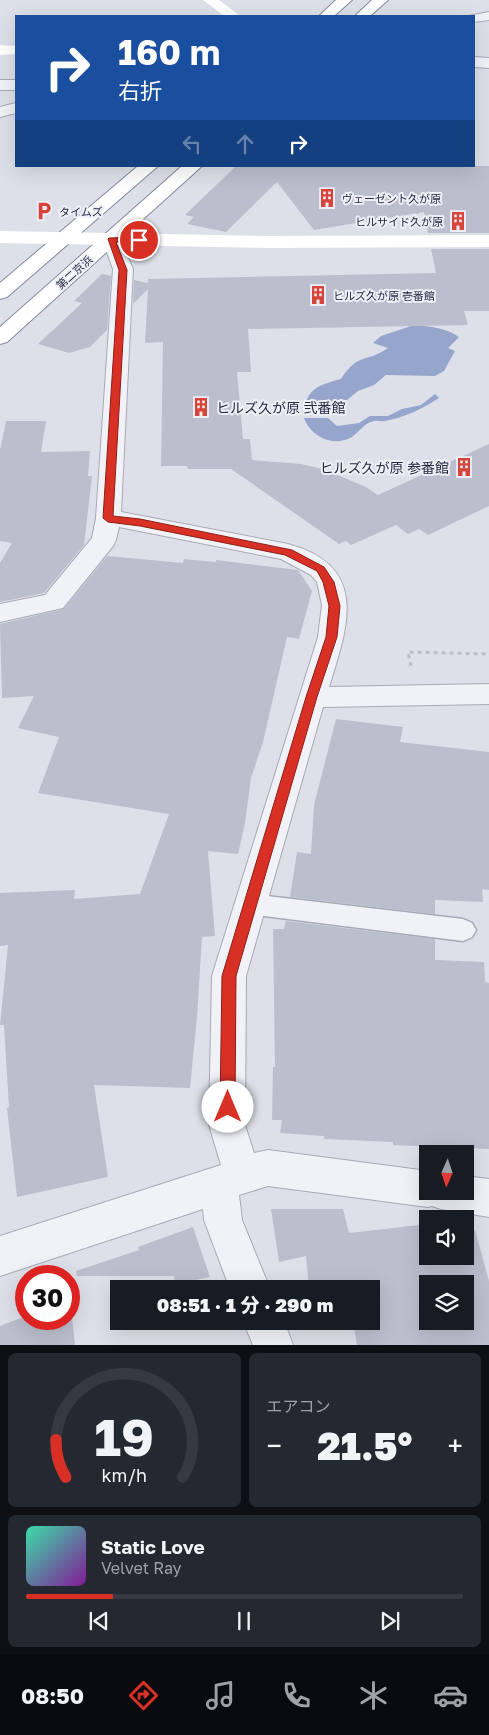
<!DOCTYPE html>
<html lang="ja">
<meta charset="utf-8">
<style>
body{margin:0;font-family:"Golos Text","Noto Sans JP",sans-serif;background:#242831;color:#f1f3f6;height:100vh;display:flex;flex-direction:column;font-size:19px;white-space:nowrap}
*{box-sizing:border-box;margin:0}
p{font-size:16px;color:#9ea1a6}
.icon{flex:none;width:28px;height:28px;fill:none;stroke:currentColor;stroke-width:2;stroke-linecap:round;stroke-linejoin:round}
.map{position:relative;height:1345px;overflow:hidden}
.panel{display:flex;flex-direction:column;gap:8px;padding:8px;background:#0d0f14;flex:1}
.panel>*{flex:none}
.top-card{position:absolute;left:15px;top:15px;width:460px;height:152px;border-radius:0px;box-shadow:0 5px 20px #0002;background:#1a4fa0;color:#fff;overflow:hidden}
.needle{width:32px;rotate:183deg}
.controls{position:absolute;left:419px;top:1145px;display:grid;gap:10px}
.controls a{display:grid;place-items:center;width:55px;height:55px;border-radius:0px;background:#171b24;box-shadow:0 5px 20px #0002;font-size:25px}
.speed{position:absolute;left:15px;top:1265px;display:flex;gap:10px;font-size:25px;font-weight:700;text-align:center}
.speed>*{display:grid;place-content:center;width:65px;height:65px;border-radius:50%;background:#171b24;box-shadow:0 5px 20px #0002;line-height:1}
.speed .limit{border:8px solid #d22;background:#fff;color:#111}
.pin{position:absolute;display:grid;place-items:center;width:42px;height:42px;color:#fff;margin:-21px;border:2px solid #fff;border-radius:50%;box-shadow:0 1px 5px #0007}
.me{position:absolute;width:55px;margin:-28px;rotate:0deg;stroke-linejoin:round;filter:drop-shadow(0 0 4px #0008)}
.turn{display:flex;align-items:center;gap:18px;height:105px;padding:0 20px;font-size:22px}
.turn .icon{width:65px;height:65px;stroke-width:2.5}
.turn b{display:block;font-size:35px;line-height:42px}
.lanes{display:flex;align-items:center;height:48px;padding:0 20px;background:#0003;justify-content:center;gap:25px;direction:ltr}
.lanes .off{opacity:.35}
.big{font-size:38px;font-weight:800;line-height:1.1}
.panel .card{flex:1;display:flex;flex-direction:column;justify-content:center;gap:8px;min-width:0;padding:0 18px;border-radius:8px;background:#242831}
.panel .dial{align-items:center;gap:0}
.dial svg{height:130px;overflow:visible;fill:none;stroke:#363941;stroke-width:7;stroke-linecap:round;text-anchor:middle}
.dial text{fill:#f1f3f6;stroke:none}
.song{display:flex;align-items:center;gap:15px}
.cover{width:60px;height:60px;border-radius:8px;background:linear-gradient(135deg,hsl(160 70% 55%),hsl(290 70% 35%))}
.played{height:5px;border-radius:2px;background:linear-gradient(90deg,#d93025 20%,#363941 20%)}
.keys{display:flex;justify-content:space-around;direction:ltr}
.heat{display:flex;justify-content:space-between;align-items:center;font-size:28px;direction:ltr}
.panel .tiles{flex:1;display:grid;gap:8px;grid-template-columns:1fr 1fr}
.card:last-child{grid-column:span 2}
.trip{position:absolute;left:110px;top:1280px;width:270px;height:50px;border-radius:0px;background:#171b24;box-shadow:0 5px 20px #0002;font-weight:800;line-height:50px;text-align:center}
.tab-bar{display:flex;height:80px;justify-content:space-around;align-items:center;background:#090b0e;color:#9ea1a6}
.tab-bar .icon{width:35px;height:35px}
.tab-bar .active{color:#d93025}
.tab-bar b{font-size:22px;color:#f1f3f6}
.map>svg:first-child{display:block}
.water{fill:#96a5cc}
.building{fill:#bbbecc;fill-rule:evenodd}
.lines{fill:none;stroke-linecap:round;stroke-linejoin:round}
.lane-casing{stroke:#a7a9b7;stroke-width:3}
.street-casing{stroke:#a7a9b7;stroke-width:2}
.highway-casing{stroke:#8489a0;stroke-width:2}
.path-far1{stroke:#bcbec8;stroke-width:2;stroke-dasharray:2.5 2.5;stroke-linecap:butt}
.path{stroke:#bcbec8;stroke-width:3;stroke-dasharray:4 4;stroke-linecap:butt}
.lane{fill:#f1f2f7;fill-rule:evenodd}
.street{fill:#f1f2f7;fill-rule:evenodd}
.secondary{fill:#fff;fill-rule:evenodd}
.highway{fill:#fff;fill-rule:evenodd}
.route{fill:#d93025;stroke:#8d1f18}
.labels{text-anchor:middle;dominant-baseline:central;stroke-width:4;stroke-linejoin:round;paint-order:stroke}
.far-poi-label{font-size:11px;fill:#262a41;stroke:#eeeff6;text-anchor:start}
.far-street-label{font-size:11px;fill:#262a41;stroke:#eeeff6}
.poi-label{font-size:14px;fill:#262a41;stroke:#eeeff6;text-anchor:start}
</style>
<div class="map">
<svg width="489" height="1345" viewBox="0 0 489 1345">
<rect width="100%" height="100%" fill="#dee0e9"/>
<path class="water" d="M411,326c16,-1 35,2 48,11l-11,11 7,3 -11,20 -9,5 -49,-1 -12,10 -16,6 -11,9h-12l-10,4v8h-21c3,-25 16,-27 37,-33 17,-27 26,-16 47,-31l-15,-5 8,-7z
M435,394l4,4c-16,10 -35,20 -54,23 -4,1 -8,-1 -11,0 -11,2 -16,14 -26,18 -18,7 -38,-4 -44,-21h24l9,8 22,-3 11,-7h18l14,-7 19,-4z"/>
<path class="building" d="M236,166h253v67h-61l-4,-21 -110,18 -37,-48 -51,50 -39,-8 7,-7 -9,-2z
M431,249h58v62h-25l4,14 -220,4 3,43h-14l6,67h7l2,21 49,4 22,5 43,18 12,8 111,-51v62l-61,29 -9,-6 -11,5 -12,-9 -45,20 -5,-4 -7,3 -108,-75h-43l-1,-3h-26l2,-124 -18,1 3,-54 -15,15 1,-24 14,3v-4l288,-6z
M102,274l9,2 -4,54 -17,17 -21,6 -31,-9 44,-41 -8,-2z
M6,421h40l-5,31 49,-1 -2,25h4l-8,69 -40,48 -44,9v-39l12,-20 -12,-2v-91z
M107,556l76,7 1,-4 32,3v-2l82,10 14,21 -13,48 -12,-2 -24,105 -12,36 -6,45 -7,31 -30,-3 7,85 -13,1 -5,80 -7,71 -96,-3 14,92 -91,20 -10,-89 2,-1 -5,-82h-4l8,-80 -8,1v-53l75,-3 -1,9 66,-5 29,-80 -131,-21 21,-56 -41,-9 16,-32 -32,2 -2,-74 64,-15z
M336,719l67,8 -3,15 89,10v138l-7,-1 1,13 -48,-2v14l-145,-17 7,-45 14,2 3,-49z
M286,921l149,18v21l49,2 1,20 4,1v166l-96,-4v-3l-69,-3v-3l-44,-3 2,-13h-10l1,-53h2l-2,-138h11z
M271,1209h72l6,24 79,-9v32h37v-25l10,-1 14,51v64h-132l-4,-24h18v-32h-62l-3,-33 -27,6zM428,1284h37v37h-37z
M193,1227l17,50 -35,7 -1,-8h-97l-1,-5 63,-21 -1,-3z
M69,1299h1l5,46h-75v-19l26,-10v3h43z"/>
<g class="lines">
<g class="lane-casing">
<path id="lane" d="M249,894l214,25 9,4 4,7 -4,7 -9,4 -214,-27 -9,-3 -3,-7 3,-7z"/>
</g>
<g class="street-casing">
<path id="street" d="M489,12v8l-15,2v-6h-6z
M474,57l15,1v10l-15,-1z
M0,80h16v10h-16z
M16,103v10l-16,4v-10z
M111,233l7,2 2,4 13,30 -12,243 167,32c82,22 60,82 41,143l160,-3v20l-166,3 -77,269 -1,149 9,28 14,-3 160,21v20h37v-15l24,3v38l-48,-8 -9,-3 -4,1 -160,-21 -29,9 3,25 28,69h-40l-26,-69 -1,-11 -203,67v-40l221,-71 -12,-40 3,-149 106,-339 4,-32 -5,-23 -6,-7 -30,-16 -162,-32 -3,13 -3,6 -50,62 -63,14v-18l45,-9 47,-57 4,-20 17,-249 -11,-30 2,-4z
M243,1321h41l9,24h-40z"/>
</g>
<g class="highway-casing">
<path id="highway" d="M336,0h16l-18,16h-15z
M372,0h16l-18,16h-15z
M138,166h20l-151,131 -7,2v-16z
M182,166h20l-195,176 -7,2v-17z"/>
</g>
<path class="path-far1" d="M412,182l6,33"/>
<path class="path" d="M411,666l-3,-14 81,2"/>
<use href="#lane" class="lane"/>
<use href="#street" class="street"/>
<path class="secondary" d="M203,0h16l21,16h-16z
M0,45l16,1v8l-16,1z
M0,231l268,5 221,-1v12l-221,1 -268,-5z"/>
<use href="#highway" class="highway"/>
</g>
<path class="route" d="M109,238l30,-1 4,3 -4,2h-23l11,28 -14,246 27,3 152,31 32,17 10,15 6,24 -3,31 -20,60 -81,279 -1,131 -2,5 -5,2 -6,-2 -2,-5 2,-131 84,-279 20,-60 3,-31 -6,-24 -6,-11 -32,-16 -145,-29 -32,-4 -5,-4 16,-248 -11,-31z"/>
<defs>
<g id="building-bare" transform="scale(1.5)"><path d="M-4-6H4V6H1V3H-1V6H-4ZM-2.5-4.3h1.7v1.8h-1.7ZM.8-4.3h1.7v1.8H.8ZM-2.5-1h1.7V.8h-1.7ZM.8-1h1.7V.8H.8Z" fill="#d7443a" stroke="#eeeff6" stroke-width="2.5" paint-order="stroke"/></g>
<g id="parking-bare" transform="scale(1.5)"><path d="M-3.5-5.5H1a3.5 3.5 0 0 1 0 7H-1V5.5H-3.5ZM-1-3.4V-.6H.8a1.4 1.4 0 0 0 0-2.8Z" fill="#d7443a" stroke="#eeeff6" stroke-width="2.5" paint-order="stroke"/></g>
</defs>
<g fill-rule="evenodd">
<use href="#building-bare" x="327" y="198"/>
<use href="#parking-bare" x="44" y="211"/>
<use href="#building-bare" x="458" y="221"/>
<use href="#building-bare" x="318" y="295"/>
<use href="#building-bare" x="201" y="407"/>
<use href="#building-bare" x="464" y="467"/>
</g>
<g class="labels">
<g class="far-poi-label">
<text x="342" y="198">ヴェーゼント久が原</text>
<text x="59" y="211">タイムズ</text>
<text x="443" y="221" text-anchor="end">ヒルサイド久が原</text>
<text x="333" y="295">ヒルズ久が原 壱番館</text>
</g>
<g class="far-street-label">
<text transform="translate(74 272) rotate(-42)">第二京浜</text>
</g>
<g class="poi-label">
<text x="216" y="407">ヒルズ久が原 弐番館</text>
<text x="449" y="467" text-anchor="end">ヒルズ久が原 参番館</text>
</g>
</g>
</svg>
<div class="controls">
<a><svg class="needle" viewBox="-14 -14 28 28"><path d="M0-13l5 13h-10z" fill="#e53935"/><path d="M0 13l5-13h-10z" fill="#9ea1a6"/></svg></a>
<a><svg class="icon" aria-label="sound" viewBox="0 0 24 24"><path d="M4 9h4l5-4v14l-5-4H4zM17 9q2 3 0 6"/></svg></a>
<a><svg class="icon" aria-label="layers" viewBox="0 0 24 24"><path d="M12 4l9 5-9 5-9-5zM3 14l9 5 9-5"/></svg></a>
</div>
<div class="speed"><div class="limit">30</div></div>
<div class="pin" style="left:139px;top:240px;background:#d93025"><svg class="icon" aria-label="arrive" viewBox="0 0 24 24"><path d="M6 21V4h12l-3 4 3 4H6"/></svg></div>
<svg class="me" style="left:228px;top:1107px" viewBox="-20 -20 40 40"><circle r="19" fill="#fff"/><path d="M0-13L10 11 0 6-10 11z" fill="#d93025"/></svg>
<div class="trip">08:51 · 1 分 · 290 m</div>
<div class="top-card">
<div class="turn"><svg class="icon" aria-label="right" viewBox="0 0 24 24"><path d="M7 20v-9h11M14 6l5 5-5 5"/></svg><div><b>160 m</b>右折</div></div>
<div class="lanes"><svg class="icon off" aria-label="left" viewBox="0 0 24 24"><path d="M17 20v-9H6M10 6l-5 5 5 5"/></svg><svg class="icon off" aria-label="ahead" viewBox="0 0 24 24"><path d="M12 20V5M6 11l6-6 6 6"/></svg><svg class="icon" aria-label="right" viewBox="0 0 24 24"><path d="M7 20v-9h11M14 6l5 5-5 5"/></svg></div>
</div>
</div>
<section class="panel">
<div class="tiles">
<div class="card dial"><svg viewBox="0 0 100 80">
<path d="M14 69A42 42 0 1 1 86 69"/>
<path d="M14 69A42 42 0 0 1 8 46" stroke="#d93025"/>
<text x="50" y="56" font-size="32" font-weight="700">19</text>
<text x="50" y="72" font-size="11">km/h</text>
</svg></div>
<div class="card"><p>エアコン</p>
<div class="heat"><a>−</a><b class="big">21.5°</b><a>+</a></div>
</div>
<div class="card">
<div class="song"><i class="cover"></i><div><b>Static Love</b><p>Velvet Ray</p></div></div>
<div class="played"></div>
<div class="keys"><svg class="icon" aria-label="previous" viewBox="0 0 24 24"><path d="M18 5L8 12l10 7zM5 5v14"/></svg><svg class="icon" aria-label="pause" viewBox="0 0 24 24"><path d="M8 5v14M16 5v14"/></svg><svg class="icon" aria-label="next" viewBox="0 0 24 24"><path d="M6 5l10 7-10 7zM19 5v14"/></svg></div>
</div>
</div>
</section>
<nav class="tab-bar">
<b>08:50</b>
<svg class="icon active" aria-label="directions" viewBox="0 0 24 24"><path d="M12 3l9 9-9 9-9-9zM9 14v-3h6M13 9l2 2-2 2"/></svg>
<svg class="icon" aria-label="music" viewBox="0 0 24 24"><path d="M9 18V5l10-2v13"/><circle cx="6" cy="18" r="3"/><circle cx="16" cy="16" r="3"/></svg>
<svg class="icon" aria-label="phone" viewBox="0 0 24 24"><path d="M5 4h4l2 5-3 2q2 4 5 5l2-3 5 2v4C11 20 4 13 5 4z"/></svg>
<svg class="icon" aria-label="climate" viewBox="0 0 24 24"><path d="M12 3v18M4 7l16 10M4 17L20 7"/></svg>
<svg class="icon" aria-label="car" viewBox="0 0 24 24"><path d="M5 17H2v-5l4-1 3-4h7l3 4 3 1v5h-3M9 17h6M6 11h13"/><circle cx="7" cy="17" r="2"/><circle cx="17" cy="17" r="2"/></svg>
</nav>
